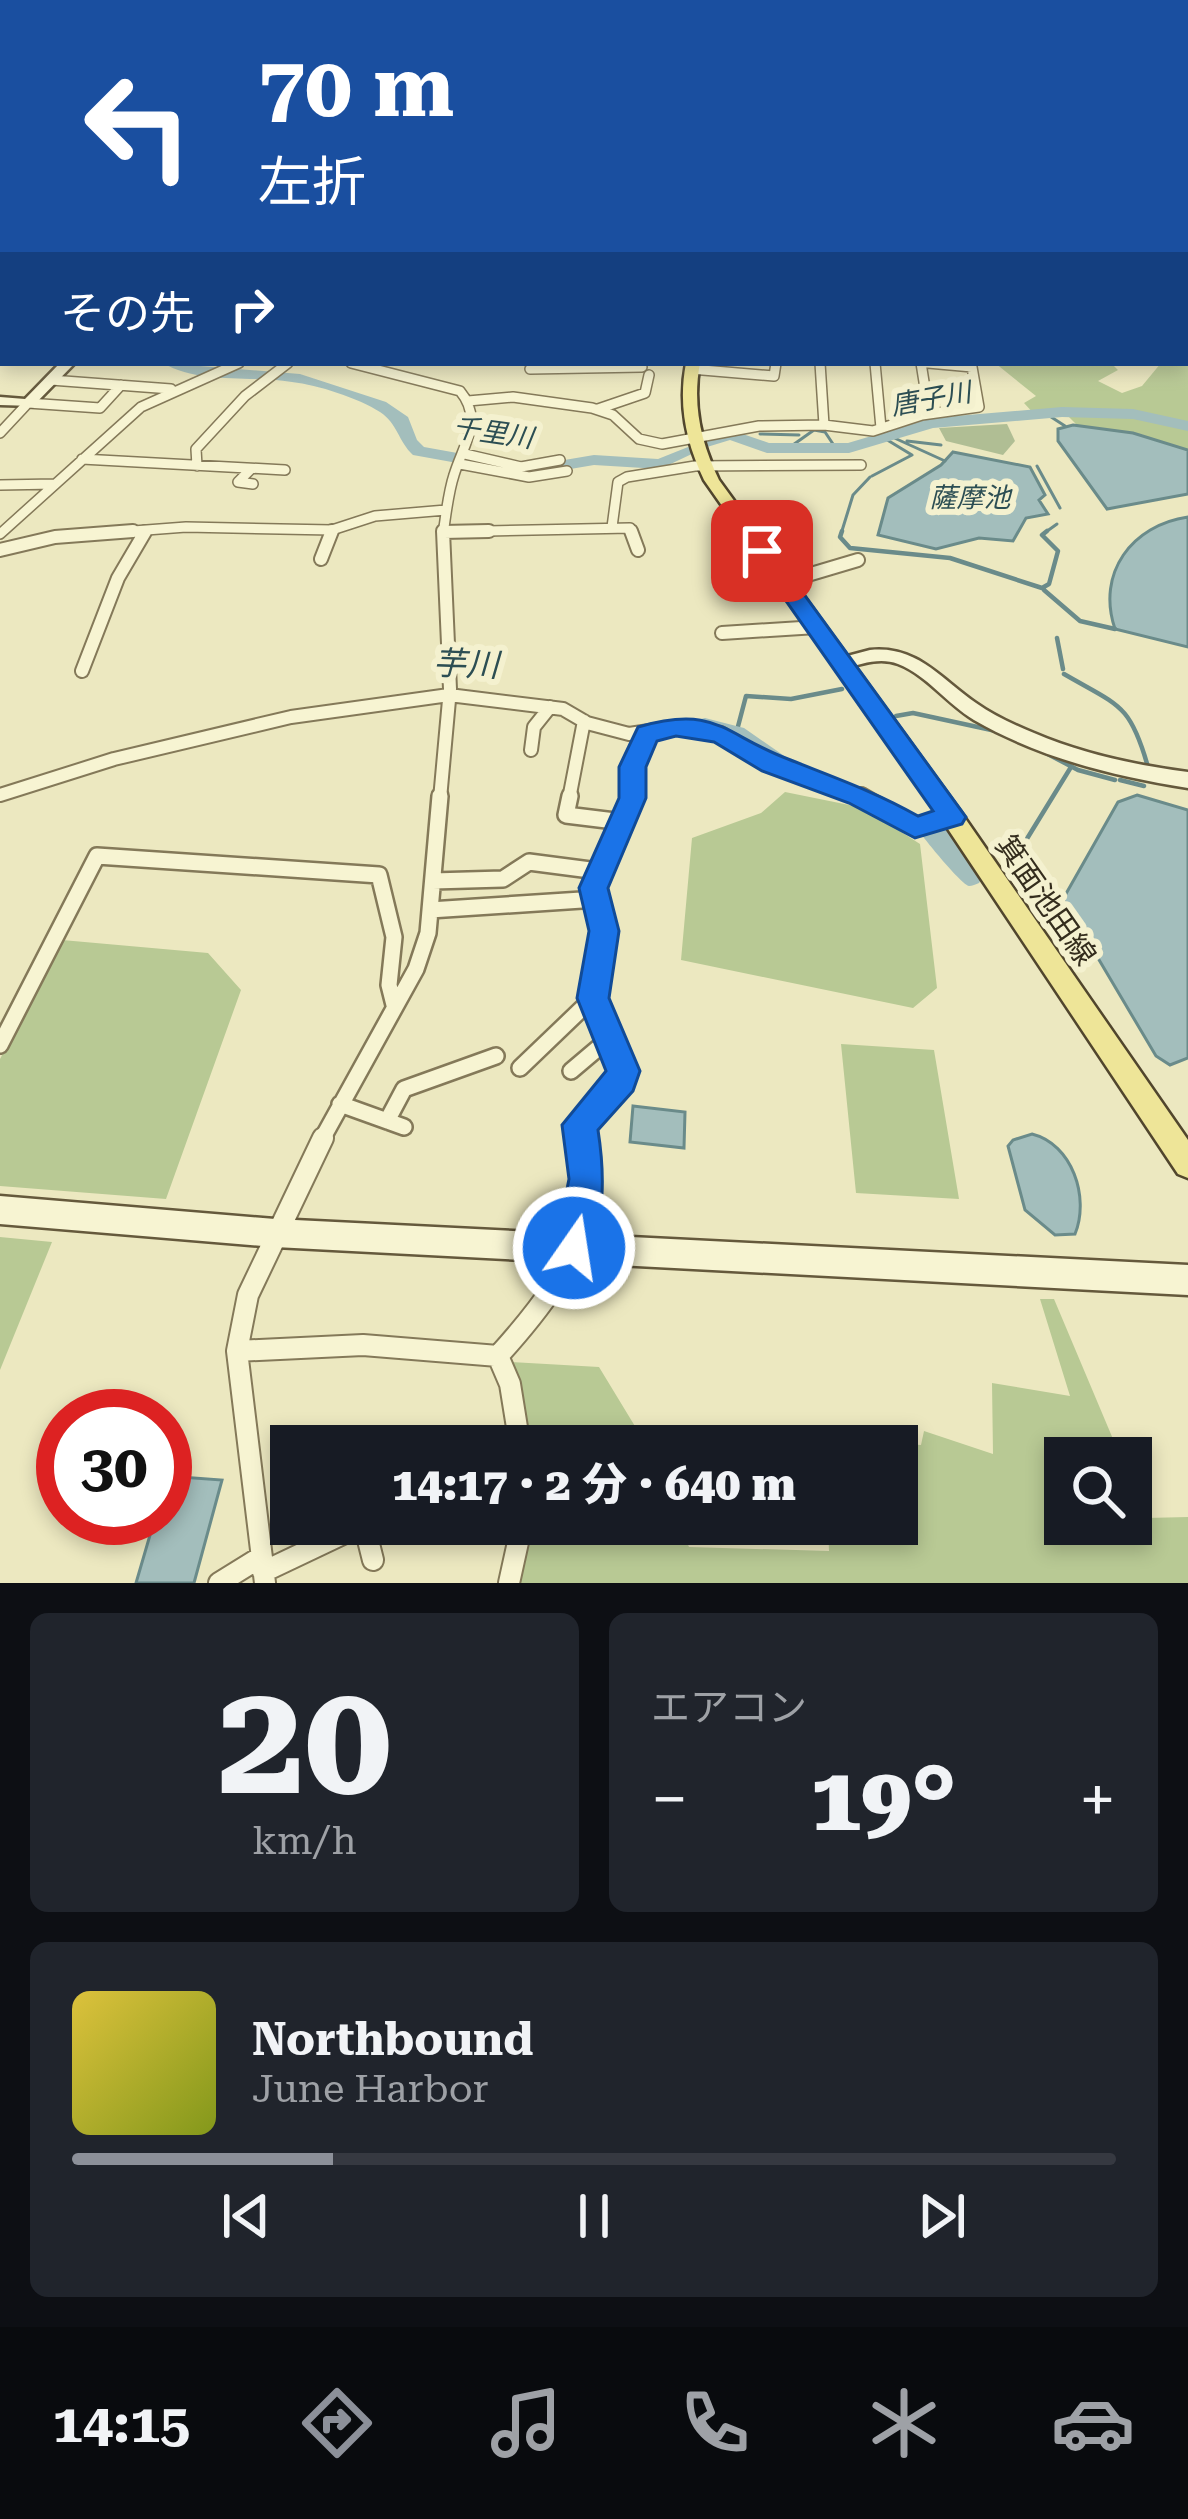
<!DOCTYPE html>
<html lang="ja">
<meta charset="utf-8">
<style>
body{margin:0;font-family:"Roboto Serif","Noto Sans JP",serif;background:#20242c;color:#f1f3f6;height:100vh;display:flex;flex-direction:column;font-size:45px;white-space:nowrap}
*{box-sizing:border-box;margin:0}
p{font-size:39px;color:#9ea1a6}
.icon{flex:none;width:66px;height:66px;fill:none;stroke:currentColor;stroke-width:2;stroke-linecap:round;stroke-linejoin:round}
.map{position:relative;height:1583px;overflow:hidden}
.sheet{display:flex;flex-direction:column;gap:30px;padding:30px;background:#0d0f14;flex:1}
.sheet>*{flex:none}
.guide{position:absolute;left:0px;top:0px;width:1188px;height:366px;box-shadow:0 6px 18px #0003;background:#1a4fa0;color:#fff;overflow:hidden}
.controls{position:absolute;left:1044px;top:1437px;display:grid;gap:24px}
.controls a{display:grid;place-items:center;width:108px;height:108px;border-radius:0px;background:#171b24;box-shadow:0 6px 18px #0003;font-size:60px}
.speed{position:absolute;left:36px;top:1389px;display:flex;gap:24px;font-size:60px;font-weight:700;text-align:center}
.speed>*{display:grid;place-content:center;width:156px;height:156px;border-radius:50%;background:#171b24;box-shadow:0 6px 18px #0003;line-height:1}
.speed .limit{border:18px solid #d22;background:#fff;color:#111}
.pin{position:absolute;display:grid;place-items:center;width:102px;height:102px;color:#fff;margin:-51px;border-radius:24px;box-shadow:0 6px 18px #0006}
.me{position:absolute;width:132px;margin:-66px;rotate:13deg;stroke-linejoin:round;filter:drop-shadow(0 0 9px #0008)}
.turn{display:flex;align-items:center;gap:42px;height:252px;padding:0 60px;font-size:54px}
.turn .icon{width:156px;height:156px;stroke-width:2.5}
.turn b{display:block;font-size:84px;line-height:102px}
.then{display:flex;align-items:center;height:114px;padding:0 60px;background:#0003;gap:24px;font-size:45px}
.big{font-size:90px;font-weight:800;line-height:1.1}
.sheet .tile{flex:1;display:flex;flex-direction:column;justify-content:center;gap:18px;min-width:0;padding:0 42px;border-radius:18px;background:#20242c}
.sheet .dial{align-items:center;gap:0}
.dial b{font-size:156px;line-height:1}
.song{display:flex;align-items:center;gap:36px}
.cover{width:144px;height:144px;border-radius:18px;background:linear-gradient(135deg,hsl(50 70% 55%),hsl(70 70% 35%))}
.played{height:12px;border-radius:6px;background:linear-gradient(90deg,#8c9099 25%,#363941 25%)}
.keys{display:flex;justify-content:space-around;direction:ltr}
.heat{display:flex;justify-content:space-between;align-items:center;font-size:66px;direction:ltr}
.sheet .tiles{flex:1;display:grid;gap:30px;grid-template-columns:1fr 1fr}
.tile:last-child{grid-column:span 2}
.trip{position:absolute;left:270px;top:1425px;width:648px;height:120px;border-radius:0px;background:#171b24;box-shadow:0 6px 18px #0003;font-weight:800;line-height:120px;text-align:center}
.dock{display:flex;height:192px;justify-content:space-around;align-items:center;background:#090b0e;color:#9ea1a6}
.dock .icon{width:84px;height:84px}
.dock .on{color:#8c9099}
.dock b{font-size:54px;color:#f1f3f6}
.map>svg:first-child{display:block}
.green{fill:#b8c994}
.cemetery{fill:#b0be94}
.water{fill:#a3bebc;stroke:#6a8b8a;stroke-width:3}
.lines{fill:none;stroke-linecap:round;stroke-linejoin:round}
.stream-far1{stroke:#6a8b8a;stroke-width:3}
.stream{stroke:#6a8b8a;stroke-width:4.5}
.river{fill:#a3bebc;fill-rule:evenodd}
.street-far3-casing{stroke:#847959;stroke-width:12}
.street-far2-casing{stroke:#847959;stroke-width:16}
.street-far1-casing{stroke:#847959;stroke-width:20}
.street-casing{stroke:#847959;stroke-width:24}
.secondary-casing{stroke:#65593c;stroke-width:5}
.primary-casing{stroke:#51462d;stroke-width:5}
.highway-casing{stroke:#51462d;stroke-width:5}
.street-far3{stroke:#f7f4d2;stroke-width:9}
.street-far2{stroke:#f7f4d2;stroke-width:12}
.street-far1{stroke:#f7f4d2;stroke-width:15}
.street{stroke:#f7f4d2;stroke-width:20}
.secondary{fill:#f7f4d2;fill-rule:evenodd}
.primary{fill:#eee598;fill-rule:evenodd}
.highway{fill:#d9ba52;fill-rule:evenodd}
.route{fill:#1a73e8;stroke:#114b97;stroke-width:3}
.labels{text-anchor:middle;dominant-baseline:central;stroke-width:12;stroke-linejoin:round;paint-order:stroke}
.far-water-label{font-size:27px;font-style:italic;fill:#2c4e53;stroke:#f4f1cf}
.street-label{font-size:30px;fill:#342d1d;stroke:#f4f1cf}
.water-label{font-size:33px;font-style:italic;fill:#2c4e53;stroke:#f4f1cf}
</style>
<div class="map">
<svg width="1188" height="1583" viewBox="0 0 1188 1583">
<rect width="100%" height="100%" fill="#ece8c0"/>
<path class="green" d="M1188,344v106l-55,-17 -53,-5 -12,-12h-32l-12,-13 12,-7 -41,-33h116l7,7 -20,11 24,12 20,-7 19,-23h24z
M785,792l79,16 56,36 17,144 -24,20 -232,-48 11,-122 69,-25z
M62,940l146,13 33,37 -75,209 -166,-13v-127z
M841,1044l93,6 25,149 -103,-6z
M0,1237l52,5 -52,128z
M1040,1299h14l67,159h-56v66h66v-43l15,37 42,-1v66h-672l13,-59h150l10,23 140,4 -1,-27h69v-78h-76l-1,-8 101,7 3,-14 69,23 -1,-71 78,13z
M511,1362l88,5 48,79h-119z"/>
<path class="cemetery" d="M1007,424l8,17 -12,14 -57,-14 -7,-13z"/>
<path class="water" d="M1073,425l60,8 55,17v44l-81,15 -49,-68v-12z
M953,452l77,15 15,28 -6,5 9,14 -22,4 -13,23 -34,-3 -43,11 -58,-14 10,-37 53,-33z
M1188,517v130l-73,-18c-19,-56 17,-104 73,-112z
M1137,795l51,15v248l-18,7 -14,-9 -93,-157 55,-97z
M633,1106l52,6 -1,36 -54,-6z
M1032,1134c40,10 58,63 43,100l-20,1 -30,-25 -17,-64 5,-6z
M167,1476l55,4 -28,103h-58l19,-65h10z"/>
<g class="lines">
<path class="stream-far1" d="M1045,413l20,13
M760,434l39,1
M890,436l55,25
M907,441l34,4
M790,447l24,-17 11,2 10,15
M1037,466l23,42
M872,476l40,-21 -28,-17
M841,534l12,-39 17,-18
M1043,534l14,-10"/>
<path class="stream" d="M842,531l-2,6 10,11 100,10 92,30 7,-4 9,-33 -16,-16 5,-4
M1044,590l36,31 35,8
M1057,638l6,31
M1064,674c55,32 66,29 84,93
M896,716l17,-3 83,18
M736,734l10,-38 45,3 51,-10
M1040,750l38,20 37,10
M1120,780l24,6
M1009,868l62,-101"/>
<path class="river" d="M1188,214v8l-3,1v-8z
M0,317h3v9h-3z
M163,363l137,11 86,28 22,15 9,23 7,7 105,19 65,-11 64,4 30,-12 8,5 -36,17 -66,-4 -65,11 -116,-21c-15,-14 -15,-31 -33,-43 -22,-14 -62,-27 -88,-30 -41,-7 -92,3 -129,-19z
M1062,407l71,2 55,12v10l-55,-12 -71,-2 -129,11 -84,25h-82l-37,-13 -23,7 -8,-5 32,-12 38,13h79l84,-25z
M705,718l39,10 49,34 -12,8 -8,-2 -44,-28 -32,-8 -3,-6 3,-6z
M931,821l23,13 29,42 -4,7c-3,1 -7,3 -10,3 -7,-1 -45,-47 -50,-55l3,-7z"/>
<g class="street-far3-casing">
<path id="street-far3" d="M351,363l109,28c24,29 3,54 -6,84 -6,18 -8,40 -11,59
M820,363l4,62
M875,363l6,65
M921,363l8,50
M530,369l112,-2
M691,369l83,7 2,-13
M51,380l120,9
M468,401l45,-4 79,11 21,7 26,24 23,5 97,-18 65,-1 49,6 49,-16 57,-8 -7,-40 -44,-4
M598,409l47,-16 4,-18
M0,433l28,-30 72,5 21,-23
M465,454l56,13 39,-7
M82,459l203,11
M460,464l69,13 38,-6
M197,466l-1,-17 49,-53 43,-33
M251,469l-13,13 15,2
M0,485l55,-1
M612,527l6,-45 9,-5 68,-11 166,-1
M443,532l187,-4 2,6
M0,534l141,-127 98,-44
M94,534l92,-7 146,3 43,-14 71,-6"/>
</g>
<g class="street-far2-casing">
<path id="street-far2" d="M631,531l7,19
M443,532l46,-1
M0,550l55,-13 78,-6
M321,559l11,-28
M784,582l74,-22
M722,633l95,-6
M82,671l36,-93 27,-46
M531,750l3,-23 16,-20
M0,795l114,-36 177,-42 158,-22 114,14 24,14 42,11 47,-7 45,6 51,31 94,35
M440,799l10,-110 -7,-158
M569,799l15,-78
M633,799v-32l14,-33"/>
</g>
<g class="street-far1-casing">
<path id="street-far1" d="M570,796l-4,19 57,7
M861,796l54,31 37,-10
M433,881l70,-2 26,-17 69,9
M430,910l167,-11
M0,1045l97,-189 282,19 15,62 -5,48 5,20
M520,1068l73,-70
M571,1071l39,-33
M340,1104l64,23
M387,1121l17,-32 92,-33
M321,1141l95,-172 12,-36 12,-137
M581,1141l-1,-16 41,-45 2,-9 -30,-73 11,-67 -11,-43 40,-92"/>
</g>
<g class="street-casing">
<path id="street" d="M237,1351l126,-6 135,11c38,-42 81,-94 89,-152 2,-22 -4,-44 -7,-66
M498,1356l12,28 10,62
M364,1524l9,36
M263,1572l101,-48
M219,1583l42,-26
M265,1583l-28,-232 11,-56 75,-157
M509,1583l13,-59"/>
</g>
<g class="secondary-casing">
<path id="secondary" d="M3,179v7l-3,1v-7z
M0,201h3v6h-3z
M3,340v10l-3,1v-10z
M60,363h15l-42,43 -33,-1v-8l25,2z
M870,650c47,-5 71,29 106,53 17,12 38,22 58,30 49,21 101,32 154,39v16c-75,-12 -148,-30 -214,-68 -27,-16 -47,-45 -76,-56 -18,-7 -37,0 -55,5l-9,-6 2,-4z
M0,1196l275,23 913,46v30l-913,-48 -275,-23z"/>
</g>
<g class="primary-casing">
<path id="primary" d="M686,363h14c-8,42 1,79 19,117l241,331 228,329v38l-10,-4 -234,-351 -240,-343c-18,-38 -26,-75 -18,-117z"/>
</g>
<g class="highway-casing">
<path id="highway" d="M0,229h3v8h-3z"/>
</g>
<use href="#street-far3" class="street-far3"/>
<use href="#street-far2" class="street-far2"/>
<use href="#street-far1" class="street-far1"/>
<use href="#street" class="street"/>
<use href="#secondary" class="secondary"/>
<use href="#primary" class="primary"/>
<use href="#highway" class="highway"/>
</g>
<linearGradient id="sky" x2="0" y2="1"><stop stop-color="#8cb8d6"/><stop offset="0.43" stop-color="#f6f5e3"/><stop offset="1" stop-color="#f6f5e3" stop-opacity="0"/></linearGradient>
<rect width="1188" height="391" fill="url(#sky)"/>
<path class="route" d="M762,544l7,2 197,271 -4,7 -47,14 -66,-35 -87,-32 -48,-29 -38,-6 -19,5 -11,26v31l-38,90 11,43 -10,67 31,73 -7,20 -35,39c7,45 7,88 -11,131l-13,6 -14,-6 -5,-13 14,-69 -7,-54 44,-54 -29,-73 12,-67 -10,-43 40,-90v-31l19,-40c79,-23 86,8 150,32 45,18 88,33 130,57l15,-5 -182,-260z"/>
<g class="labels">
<g class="far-water-label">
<text transform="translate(931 399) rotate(-10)">唐子川</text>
<text transform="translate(493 433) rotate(8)">千里川</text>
<text x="970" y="498">薩摩池</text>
</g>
<g class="street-label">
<text transform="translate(1046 900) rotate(55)">箕面池田線</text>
</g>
<g class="water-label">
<text transform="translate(466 664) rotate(2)">芋川</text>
</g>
</g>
</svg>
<div class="controls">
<a><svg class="icon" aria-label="search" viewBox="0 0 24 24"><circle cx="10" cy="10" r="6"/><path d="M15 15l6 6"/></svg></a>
</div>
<div class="speed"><div class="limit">30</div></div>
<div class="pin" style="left:762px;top:551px;background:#d93025"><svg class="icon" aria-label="arrive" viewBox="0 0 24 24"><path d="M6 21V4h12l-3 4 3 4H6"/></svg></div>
<svg class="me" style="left:574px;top:1248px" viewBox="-20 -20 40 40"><circle r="17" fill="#1a73e8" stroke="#fff" stroke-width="3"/><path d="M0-11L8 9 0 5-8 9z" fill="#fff"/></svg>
<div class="trip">14:17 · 2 分 · 640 m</div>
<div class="guide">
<div class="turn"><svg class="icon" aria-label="left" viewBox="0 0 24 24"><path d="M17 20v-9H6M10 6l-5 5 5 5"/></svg><div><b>70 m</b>左折</div></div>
<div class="then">その先<svg class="icon" aria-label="right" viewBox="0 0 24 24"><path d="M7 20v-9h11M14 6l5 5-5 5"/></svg></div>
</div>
</div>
<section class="sheet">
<div class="tiles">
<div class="tile dial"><b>20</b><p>km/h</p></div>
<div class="tile"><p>エアコン</p>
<div class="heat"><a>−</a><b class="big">19°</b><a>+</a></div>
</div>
<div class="tile">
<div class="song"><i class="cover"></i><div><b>Northbound</b><p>June Harbor</p></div></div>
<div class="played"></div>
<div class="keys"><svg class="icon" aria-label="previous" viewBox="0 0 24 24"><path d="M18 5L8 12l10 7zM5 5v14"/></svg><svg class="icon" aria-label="pause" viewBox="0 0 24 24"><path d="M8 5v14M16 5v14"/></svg><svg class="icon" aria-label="next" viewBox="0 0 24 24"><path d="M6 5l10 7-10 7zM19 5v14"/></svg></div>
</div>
</div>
</section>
<nav class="dock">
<b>14:15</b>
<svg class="icon on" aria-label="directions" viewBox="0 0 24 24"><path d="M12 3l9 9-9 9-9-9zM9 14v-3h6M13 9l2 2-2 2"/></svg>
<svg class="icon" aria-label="music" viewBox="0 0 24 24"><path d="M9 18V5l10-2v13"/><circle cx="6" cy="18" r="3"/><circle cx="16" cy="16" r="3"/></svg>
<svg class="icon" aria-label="phone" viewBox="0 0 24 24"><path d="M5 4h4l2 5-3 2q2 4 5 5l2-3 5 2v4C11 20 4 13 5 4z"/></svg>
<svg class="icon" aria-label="climate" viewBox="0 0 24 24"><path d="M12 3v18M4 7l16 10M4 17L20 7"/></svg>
<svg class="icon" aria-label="car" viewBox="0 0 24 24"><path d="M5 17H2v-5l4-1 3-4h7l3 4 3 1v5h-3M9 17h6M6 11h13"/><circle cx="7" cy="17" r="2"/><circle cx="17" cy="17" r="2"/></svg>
</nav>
